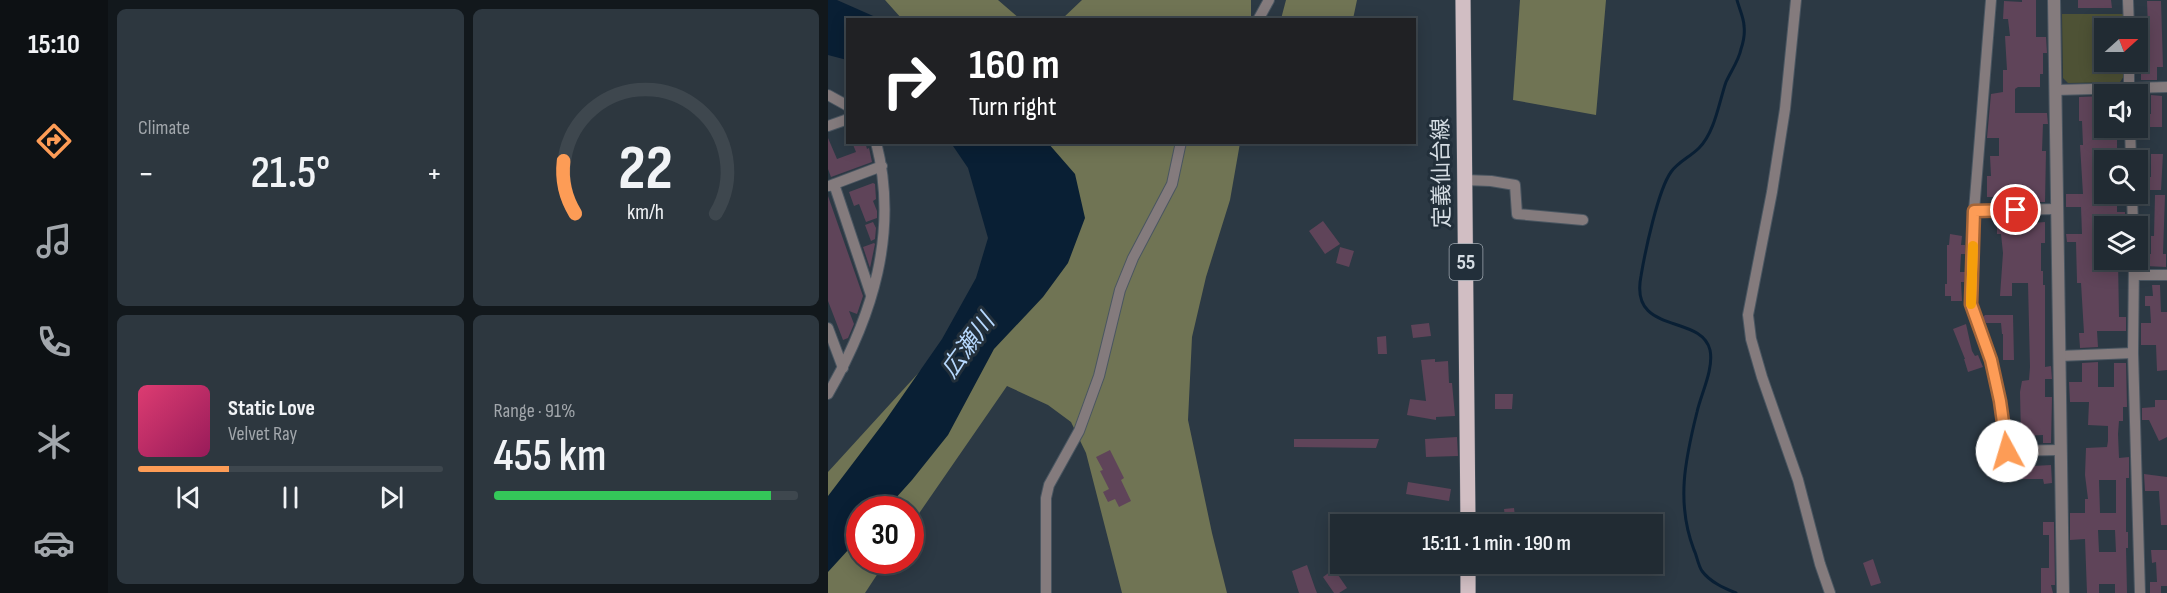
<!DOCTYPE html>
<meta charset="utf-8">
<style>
body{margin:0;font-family:"Sofia Sans Condensed","Noto Sans JP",sans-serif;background:#2d373f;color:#f1f3f6;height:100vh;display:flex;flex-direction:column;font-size:22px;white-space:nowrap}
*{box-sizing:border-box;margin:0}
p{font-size:20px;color:#a2a7ac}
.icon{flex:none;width:33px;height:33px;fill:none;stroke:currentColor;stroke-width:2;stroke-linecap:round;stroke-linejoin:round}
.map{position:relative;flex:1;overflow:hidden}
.drawer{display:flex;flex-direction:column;gap:9px;padding:9px;background:#12181c;width:720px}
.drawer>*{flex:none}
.hud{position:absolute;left:18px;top:18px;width:570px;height:126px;border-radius:0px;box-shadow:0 3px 15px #0003,0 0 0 2px #3e474e;background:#202124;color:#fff;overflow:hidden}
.needle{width:39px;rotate:69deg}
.buttons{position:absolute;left:1266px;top:18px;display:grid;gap:12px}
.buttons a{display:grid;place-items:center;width:54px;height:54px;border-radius:0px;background:#212b33;box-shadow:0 3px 15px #0003,0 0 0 2px #3e474e;font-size:30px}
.speed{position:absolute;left:18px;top:496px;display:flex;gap:12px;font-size:30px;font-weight:700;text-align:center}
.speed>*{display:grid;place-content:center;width:78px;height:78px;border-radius:50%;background:#212b33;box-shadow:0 3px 15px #0003,0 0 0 2px #3e474e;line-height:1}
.speed .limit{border:9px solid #d22;background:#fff;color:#111}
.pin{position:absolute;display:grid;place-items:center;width:51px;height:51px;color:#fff;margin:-26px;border:3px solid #fff;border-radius:50%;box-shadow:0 2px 6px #0007}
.me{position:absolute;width:66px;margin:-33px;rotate:354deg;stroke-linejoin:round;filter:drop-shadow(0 0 4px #0008)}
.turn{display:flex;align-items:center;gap:21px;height:126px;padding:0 24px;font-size:27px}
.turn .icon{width:78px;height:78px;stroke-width:2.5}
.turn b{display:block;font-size:42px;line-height:51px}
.big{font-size:45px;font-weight:600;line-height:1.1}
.drawer .card{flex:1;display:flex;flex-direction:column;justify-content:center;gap:9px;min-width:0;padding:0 21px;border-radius:9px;background:#2d373f}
.drawer .dial{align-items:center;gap:0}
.dial svg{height:156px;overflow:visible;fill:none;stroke:#3e474e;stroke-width:7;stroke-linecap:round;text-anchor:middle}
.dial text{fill:#f1f3f6;stroke:none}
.song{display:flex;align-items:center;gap:18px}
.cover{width:72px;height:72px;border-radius:9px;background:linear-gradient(135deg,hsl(340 70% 55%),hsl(330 70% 35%))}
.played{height:6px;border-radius:3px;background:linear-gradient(90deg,#fd9c56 30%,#3e474e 30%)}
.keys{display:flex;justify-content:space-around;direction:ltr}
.heat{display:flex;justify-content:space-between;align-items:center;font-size:33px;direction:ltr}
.charge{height:9px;border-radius:4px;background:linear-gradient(90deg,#34c759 91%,#3e474e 0)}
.drawer .tiles{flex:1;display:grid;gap:9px;grid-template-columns:repeat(2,1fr)}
.trip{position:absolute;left:502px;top:514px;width:333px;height:60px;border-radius:0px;background:#212b33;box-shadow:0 3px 15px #0003,0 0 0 2px #3e474e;font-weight:600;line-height:60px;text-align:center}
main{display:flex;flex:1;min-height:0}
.dock{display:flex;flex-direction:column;width:108px;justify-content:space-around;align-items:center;background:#0d1114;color:#a2a7ac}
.dock .icon{width:42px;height:42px}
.dock .selected{color:#fd9c56}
.dock b{font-size:27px;color:#f1f3f6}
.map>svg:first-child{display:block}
.green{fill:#4e5235}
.forest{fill:#707454}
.water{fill:#091f34}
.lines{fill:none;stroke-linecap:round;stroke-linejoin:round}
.stream{stroke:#091f34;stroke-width:3}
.building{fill:#5f4459;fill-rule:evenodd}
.minor-casing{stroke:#4a5661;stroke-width:12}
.tertiary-casing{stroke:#4a5661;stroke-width:14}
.primary-casing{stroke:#4a5661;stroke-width:16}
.minor{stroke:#847b7d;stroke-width:10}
.tertiary{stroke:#847b7d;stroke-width:12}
.primary{stroke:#d1bec3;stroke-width:15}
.route-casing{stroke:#a46538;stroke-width:15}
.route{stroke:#fd9c56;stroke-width:10}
.slow{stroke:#f59e0b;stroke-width:10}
.labels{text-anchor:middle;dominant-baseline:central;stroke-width:6;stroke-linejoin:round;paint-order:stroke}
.shield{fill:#222f3a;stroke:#9fa8b0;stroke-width:1.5}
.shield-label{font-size:21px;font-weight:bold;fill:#d4dce3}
.street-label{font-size:22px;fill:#d4dce3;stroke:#222f3a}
.water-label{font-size:24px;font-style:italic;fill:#b6d8fd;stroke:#222f3a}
</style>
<main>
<nav class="dock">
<b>15:10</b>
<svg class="icon selected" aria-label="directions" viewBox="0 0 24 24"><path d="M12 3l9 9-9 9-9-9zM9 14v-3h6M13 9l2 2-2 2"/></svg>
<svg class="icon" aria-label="music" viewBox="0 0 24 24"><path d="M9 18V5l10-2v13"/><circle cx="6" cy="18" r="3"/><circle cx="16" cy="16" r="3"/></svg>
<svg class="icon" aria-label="phone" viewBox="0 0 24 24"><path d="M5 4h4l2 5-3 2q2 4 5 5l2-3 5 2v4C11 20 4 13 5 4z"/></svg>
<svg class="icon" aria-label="climate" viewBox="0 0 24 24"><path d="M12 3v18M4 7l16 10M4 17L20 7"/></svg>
<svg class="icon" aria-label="car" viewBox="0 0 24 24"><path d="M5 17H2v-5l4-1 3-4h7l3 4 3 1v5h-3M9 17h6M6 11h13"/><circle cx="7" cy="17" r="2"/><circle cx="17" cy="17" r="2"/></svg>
</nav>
<section class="drawer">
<div class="tiles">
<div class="card"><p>Climate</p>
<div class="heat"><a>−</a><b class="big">21.5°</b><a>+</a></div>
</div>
<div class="card dial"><svg viewBox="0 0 100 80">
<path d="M14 69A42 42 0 1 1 86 69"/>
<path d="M14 69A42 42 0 0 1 8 42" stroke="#fd9c56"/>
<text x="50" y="56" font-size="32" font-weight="700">22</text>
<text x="50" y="72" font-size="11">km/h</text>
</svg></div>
<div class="card">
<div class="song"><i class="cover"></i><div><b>Static Love</b><p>Velvet Ray</p></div></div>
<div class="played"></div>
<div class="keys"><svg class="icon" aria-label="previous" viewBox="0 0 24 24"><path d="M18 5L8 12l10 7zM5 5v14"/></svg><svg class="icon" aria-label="pause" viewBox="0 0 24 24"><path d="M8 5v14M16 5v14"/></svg><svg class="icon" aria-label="next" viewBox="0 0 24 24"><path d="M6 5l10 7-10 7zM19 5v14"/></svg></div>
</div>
<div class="card"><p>Range · 91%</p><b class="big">455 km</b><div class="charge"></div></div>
</div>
</section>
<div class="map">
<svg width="1339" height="593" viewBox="0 0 1339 593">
<rect width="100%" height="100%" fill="#2c3944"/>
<path class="green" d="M1234,14h62v14h-20v34h20v14l-4,6 -52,1 -5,-5z"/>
<path class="forest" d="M57,0h113l22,19h-118z
M254,0h169v19h-189z
M458,0h71l-4,19h-72z
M692,0h86l-10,115 -83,-15z
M142,143h270l-10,57 -24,77 -14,60 -4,83 24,113 15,60h-105l-36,-140 -15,-31 -23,-17 -41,-19 -96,139 -1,-15h-50v51h26l-21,32h-37v-121l126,-138 44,-79z"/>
<path class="water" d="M0,0h9l43,19 -32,1 -1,40 -19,-5z
M123,143h97l27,31 10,44 -17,45 -25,34 -49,52 -46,86 -36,45 -27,30h-25l-1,28 -31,34v-76l57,-75 57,-82 34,-61 12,-40 -20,-70z"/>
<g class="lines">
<path class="stream" d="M908,593c-12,-5 -26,-11 -34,-22 -4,-6 -5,-15 -8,-21 -18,-47 -9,-90 3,-138 4,-18 17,-43 13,-62 -9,-37 -81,-14 -69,-74 4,-24 17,-86 30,-104 7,-10 19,-15 28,-24 16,-16 20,-46 27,-66 5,-11 13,-22 15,-33 2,-6 4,-16 3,-23 0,-8 -5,-18 -7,-26"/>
</g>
<path class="building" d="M1194,0h14v37h10l1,16h-4v21h-3v13h-22l-3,2v24h32l1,11h-5l-1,27h4l-1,51h-13l-1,-7 -30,-3v5h-14v-21h4l-1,-20h9v-18h-12l4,-44 12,-2v-22h4l-2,-34h5l-2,-17h-5l1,-18 18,1z
M1250,0h33l1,8h-34z
M1319,1h14l2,66h-6v13h-16v-17h-3v-9l11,-1z
M1323,95l11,1v31h-14v-13h3z
M1276,96v5h-6v27h19v32h-13v34h13v18h8v9h-8v5h-13v34h14l1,57h7v14h-29l1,16 -18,1 -1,-15h5l-3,-50h-4v-2l-1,-39h-9l-1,-8h16l-1,-27h-15v-13h17l-3,-49h3l-1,-24h-3v-24z
M0,138l9,21 19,-7 -4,-10h13l2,7 2,-1 3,14 -41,15 -3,-8z
M1323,154h12l-2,36h-13v-13h3z
M45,183l2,1 1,15 -3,2 4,10v7l-11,4 -7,-18 -5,2 -5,-14z
M1327,195h10l-2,59h3v13l-20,-1v-12h5v-18h3z
M0,196l35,100 -6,18 -8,-3 5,13 -6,14 -5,2 -15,-39z
M617,210l1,10 -14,2 -1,-11z
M1169,218h11v9l24,-1v-3l13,-1v21h-4v28h2v14h2v82l6,-1 1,13h-7v18h7l-1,46h-8v-8l-22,1 -1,-44 2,-11 7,-1 1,-13 -2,-84h-16v13h-12l3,-43 -2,-19h-4z
M495,221l17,23 -15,10 -16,-23z
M45,222l3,6 -1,11 -4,2 -6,-16z
M1122,234l12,2 -1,9h4v9h-4l-1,18h5l-1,10h-3l1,19h-11v-5h-6v-12h2v-39h2z
M46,243l1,1 -5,24 -7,-21z
M512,247l14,4 -5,16 -13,-4z
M1324,285h8l1,27h6v58l-10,1 -1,-26h-15v-22h10l-1,-17h-5v-10h8z
M1157,315h28l1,45h-11v-26h-1l-1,-11h-15l-3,-6z
M601,323l2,13 -18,2 -2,-13z
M1138,324l6,27 3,5 3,-1 5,12 -15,5 -4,-13h1l-12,-30z
M558,336l1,18h-9l-1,-17z
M607,359v3l13,-1 1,22h3l3,33 -19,1v3l-29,-5 3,-16 16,2 -5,-41z
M1270,362v25h16v-24h12l1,44h-4v14h-4l-1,13 1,24 10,-1v21h-3v54h2v16h-2l1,45h-12v-9h-16v9h-12l-2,-54 -15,1v-27h15v-14h3l-3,-24 1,-27 21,-1 1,-6v-15l-20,-1 1,-23h-19l-1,-20h13v-19zM1271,480h17v33h-16zM1270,530h17l1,22h-17z
M667,394h18l-1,15h-17z
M1327,400h12v37l-8,4 -10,-21h-7v-12l13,-1z
M629,437l1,19 -32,1 -1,-18z
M466,439h85l-3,9 -82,-1z
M282,450l14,28 -3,2 10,21 -12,6 -4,-8 -7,3 -5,-10 6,-3 -9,-18 3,-1 -7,-13z
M1191,463h14v3l18,-1 1,18 -8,1 -1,-5h-24z
M1316,474l23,3v48h-6l-2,-34h-14z
M580,482l43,7 -2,12 -43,-7z
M686,508l2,17h-10l-2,-16z
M1215,522h11l1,63h-4l2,8h-12v-25h8v-33h-6z
M1323,550h16v36h-6v7h-11v-11h7l-1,-20 -4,1z
M1045,559l8,24 -10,3 -8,-23z
M479,565l8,23 2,5h-18l-7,-22z
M506,569l13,19 -8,5h-5l-11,-16z"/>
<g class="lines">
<g class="minor-casing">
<path id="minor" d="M968,0l-11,109 -13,83 -24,123 3,24 11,38 36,103 22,84 10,29
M1163,0l-17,211 -3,94 20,55 9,41 7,50 53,-1
M1300,0l1,28
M430,20l11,-20
M1301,62v32
M1228,90l111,-3
M0,95l20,11
M0,126l20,-7
M1302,128l1,32
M637,180l26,1 24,4 2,29 66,6
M6,184l37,111
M1,186l53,-20
M1304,194l1,32
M1146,211l83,-2
M1306,260l-1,93 7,240
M1306,275h33
M0,328l15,40
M1231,356l74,-3
M0,394c45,-78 71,-162 48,-252
M218,593v-95l3,-13 30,-54 20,-55 21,-86 13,-32 39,-74 9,-42"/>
</g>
<g class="tertiary-casing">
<path id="tertiary" d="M1226,0l9,593"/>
</g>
<g class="primary-casing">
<path id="primary" d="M635,0l5,525
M640,593v-29"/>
</g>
<use href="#minor" class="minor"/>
<use href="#tertiary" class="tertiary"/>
<use href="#primary" class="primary"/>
</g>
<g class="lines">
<g class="route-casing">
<path id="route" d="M1179,451l-7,-50 -9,-41 -20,-56 3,-93 42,-1"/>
</g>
<use href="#route" class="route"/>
<path class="slow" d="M1143,304l2,-58"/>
</g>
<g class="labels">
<rect class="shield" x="621.5" y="244" width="33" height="36" rx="4.5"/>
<g class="shield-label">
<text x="638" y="262">55</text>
</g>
<g class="street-label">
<text transform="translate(614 173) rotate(-91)">定義仙台線</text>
</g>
<g class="water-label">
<text transform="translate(140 346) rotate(-54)">広瀬川</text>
</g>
</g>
</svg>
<div class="buttons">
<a><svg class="needle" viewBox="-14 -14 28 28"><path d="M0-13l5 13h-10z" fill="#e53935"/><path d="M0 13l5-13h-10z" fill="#a2a7ac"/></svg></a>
<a><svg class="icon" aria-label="sound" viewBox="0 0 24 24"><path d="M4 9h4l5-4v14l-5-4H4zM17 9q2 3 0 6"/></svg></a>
<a><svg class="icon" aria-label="search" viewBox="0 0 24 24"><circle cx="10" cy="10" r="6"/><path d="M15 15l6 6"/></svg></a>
<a><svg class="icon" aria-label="layers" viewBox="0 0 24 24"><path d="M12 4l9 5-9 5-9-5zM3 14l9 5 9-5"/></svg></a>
</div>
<div class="speed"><div class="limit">30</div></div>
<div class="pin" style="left:1188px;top:210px;background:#d93025"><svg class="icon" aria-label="arrive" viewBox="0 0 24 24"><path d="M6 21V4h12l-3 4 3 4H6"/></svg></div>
<svg class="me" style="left:1179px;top:451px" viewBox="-20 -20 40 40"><circle r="19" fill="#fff"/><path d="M0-13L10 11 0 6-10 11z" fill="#fd9c56"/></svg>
<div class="trip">15:11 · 1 min · 190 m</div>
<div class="hud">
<div class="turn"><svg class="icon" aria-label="right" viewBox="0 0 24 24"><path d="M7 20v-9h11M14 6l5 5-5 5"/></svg><div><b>160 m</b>Turn right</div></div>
</div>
</div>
</main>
